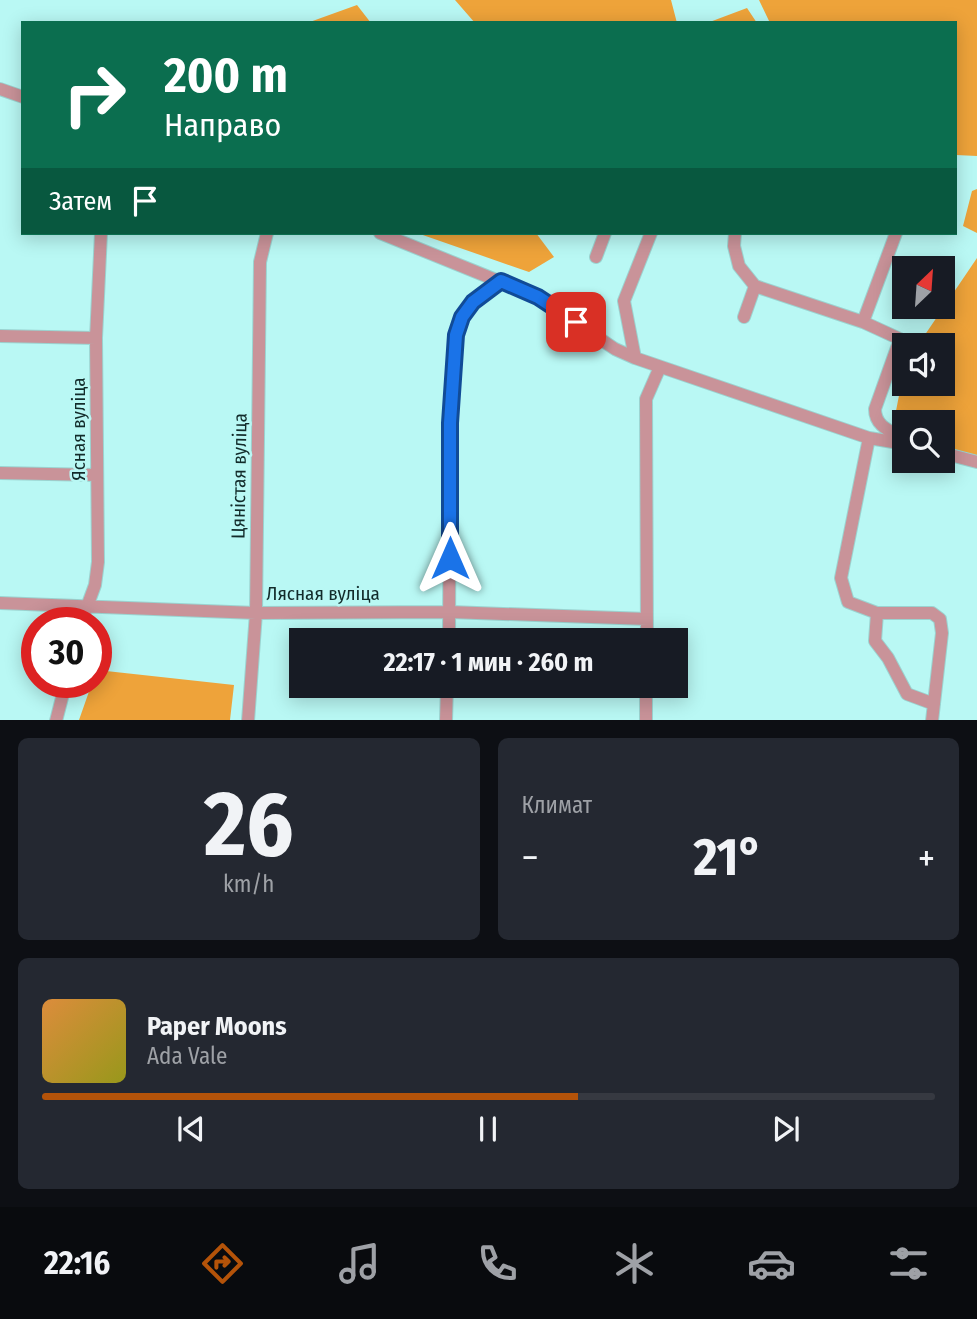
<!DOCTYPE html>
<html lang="ru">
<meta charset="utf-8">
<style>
body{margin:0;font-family:"Fira Sans Condensed",sans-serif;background:#242831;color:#f1f3f6;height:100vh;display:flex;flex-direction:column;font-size:26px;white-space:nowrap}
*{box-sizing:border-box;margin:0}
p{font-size:23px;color:#9ea1a6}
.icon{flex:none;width:38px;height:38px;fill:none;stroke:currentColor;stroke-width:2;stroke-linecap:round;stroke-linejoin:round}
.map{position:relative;height:720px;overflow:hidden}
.details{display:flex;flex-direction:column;gap:18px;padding:18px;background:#0d0f14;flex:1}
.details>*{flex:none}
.guide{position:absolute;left:21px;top:21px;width:936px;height:214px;border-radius:0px;box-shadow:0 4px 18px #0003;background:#0b6e4f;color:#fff;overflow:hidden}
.needle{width:46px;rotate:25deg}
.controls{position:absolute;left:892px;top:256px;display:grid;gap:14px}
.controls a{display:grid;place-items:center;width:63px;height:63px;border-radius:0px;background:#171b24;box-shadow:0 4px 18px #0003;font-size:35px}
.speed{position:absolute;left:21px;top:607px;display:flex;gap:14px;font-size:35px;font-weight:700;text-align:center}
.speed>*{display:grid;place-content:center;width:91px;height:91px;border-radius:50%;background:#171b24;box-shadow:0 4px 18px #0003;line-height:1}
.speed .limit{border:10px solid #d22;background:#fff;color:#111}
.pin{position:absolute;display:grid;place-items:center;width:60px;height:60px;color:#fff;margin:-30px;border-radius:14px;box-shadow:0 4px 10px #0006}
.me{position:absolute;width:77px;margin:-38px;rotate:0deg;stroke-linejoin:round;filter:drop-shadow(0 0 5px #0008)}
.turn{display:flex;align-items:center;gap:24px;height:147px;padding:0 28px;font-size:32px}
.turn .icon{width:91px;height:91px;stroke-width:2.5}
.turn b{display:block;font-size:49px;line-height:60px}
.then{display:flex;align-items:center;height:66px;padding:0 28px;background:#0003;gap:14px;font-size:26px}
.big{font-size:52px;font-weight:700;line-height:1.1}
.details .widget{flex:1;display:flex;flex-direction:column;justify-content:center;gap:10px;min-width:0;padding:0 24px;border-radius:10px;background:#242831}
.details .dial{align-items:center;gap:0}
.dial b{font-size:91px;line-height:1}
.song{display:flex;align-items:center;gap:21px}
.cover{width:84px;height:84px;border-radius:10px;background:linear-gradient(135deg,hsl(30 70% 55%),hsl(60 70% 35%))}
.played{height:7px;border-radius:4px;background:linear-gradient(90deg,#b45309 60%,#363941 60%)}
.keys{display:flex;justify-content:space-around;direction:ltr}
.heat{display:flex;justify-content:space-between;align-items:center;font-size:38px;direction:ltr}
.details .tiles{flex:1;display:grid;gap:18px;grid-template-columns:1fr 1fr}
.widget:last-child{grid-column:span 2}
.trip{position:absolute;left:289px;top:628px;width:399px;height:70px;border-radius:0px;background:#171b24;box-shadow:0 4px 18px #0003;font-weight:700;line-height:70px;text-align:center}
.tab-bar{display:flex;height:112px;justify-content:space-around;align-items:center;background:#090b0e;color:#9ea1a6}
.tab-bar .icon{width:49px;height:49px}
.tab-bar .active{color:#b45309}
.tab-bar b{font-size:32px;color:#f1f3f6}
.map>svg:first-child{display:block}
.forest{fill:#eea33a}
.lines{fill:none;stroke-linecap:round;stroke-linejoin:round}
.minor-casing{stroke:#9bd3d0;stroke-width:14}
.minor{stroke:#c99399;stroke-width:12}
.route-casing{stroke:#114b97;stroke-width:18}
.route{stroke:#1a73e8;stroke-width:12}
.labels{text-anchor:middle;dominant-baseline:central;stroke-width:5;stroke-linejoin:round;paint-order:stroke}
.street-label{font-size:19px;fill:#122b2a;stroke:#b9f8f4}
</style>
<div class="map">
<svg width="977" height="721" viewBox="0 0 977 721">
<rect width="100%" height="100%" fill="#b9f8f4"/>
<path class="forest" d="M455,0h216l6,23h-202z
M759,0h218v156l-21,-1v-132h-186z
M357,5l14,18h-64z
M747,8l10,15h-50z
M977,189v44l-14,-7 9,-35z
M417,233h119l18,24 -25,15z
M977,258v198l-34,-9v-25h-38v8l-11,-9 11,-56v18h38v-38h-25z
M97,670l137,15 -4,35h-151l13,-37 4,-1z"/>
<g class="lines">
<g class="minor-casing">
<path id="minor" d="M0,89l23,8
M380,233l158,64 77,52 20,9 234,80 36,6
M735,233l-1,13 5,20 16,20 108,36 37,17 -25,70c0,18 16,22 30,30
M596,257l9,-24
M744,317l11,-31
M863,322l33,-89
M0,336l96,2
M635,358l-11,-57 27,-68
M869,438l-28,140 7,24 29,11 -2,28 13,17 19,36 27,10
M943,453l34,9
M0,473l97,2
M0,603l256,10 194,-1 197,7
M877,613h55l8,6 2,14 -10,88
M81,623l14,-38 3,-23 -2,-224 5,-105
M449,640l1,-217 6,-88 6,-18 11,-16 28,-20
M647,640l-1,-241 14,-32
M56,721l10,-39
M248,721l8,-108 4,-351 7,-29
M446,721l1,-35
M646,721v-35"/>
</g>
<use href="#minor" class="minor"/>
</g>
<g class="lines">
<g class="route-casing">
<path id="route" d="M450,558v-135l6,-88 6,-18 11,-15 28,-21 37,16 38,25"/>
</g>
<use href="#route" class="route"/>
</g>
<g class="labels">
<g class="street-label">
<text transform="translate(78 429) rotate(-90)">Ясная вуліца</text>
<text transform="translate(239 476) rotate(-89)">Цяністая вуліца</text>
<text x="323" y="593">Лясная вуліца</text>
</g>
</g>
</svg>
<div class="controls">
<a><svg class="needle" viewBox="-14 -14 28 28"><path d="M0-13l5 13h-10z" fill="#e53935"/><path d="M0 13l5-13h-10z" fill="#9ea1a6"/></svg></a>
<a><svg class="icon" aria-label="sound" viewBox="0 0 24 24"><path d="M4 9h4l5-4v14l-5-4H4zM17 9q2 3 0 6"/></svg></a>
<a><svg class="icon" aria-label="search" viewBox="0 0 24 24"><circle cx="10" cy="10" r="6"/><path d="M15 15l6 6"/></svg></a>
</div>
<div class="speed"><div class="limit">30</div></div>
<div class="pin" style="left:576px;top:322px;background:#d93025"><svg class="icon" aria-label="arrive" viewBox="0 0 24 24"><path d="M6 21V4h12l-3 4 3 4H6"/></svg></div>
<svg class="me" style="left:450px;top:558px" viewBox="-20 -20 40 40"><path d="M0-17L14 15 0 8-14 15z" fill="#1a73e8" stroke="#fff" stroke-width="4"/></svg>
<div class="trip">22:17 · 1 мин · 260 m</div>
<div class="guide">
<div class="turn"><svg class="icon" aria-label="right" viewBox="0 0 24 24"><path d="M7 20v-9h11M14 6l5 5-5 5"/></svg><div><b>200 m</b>Направо</div></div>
<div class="then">Затем<svg class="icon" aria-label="arrive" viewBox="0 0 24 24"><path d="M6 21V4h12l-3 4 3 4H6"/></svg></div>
</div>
</div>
<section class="details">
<div class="tiles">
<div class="widget dial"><b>26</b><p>km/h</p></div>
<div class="widget"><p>Климат</p>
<div class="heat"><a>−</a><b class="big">21°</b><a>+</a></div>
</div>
<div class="widget">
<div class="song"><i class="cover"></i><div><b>Paper Moons</b><p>Ada Vale</p></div></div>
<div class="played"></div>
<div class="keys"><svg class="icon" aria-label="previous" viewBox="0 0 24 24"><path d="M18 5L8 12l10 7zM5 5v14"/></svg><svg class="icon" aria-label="pause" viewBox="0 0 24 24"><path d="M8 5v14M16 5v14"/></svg><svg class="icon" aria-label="next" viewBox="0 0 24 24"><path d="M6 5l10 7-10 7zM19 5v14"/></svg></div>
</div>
</div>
</section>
<nav class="tab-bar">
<b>22:16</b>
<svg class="icon active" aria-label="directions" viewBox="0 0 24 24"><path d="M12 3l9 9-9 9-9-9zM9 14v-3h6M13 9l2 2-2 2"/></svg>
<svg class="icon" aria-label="music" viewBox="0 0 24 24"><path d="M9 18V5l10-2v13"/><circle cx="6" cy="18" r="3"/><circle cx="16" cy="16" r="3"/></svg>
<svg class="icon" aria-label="phone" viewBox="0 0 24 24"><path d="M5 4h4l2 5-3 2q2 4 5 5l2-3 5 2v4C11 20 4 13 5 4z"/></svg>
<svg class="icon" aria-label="climate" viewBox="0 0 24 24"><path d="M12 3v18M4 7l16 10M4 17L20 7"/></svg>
<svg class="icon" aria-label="car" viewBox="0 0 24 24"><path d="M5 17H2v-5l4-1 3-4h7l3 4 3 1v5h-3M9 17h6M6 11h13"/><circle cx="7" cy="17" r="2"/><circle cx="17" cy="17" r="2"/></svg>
<svg class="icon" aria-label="filters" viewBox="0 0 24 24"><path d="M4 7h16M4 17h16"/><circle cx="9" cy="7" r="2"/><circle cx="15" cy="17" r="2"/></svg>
</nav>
